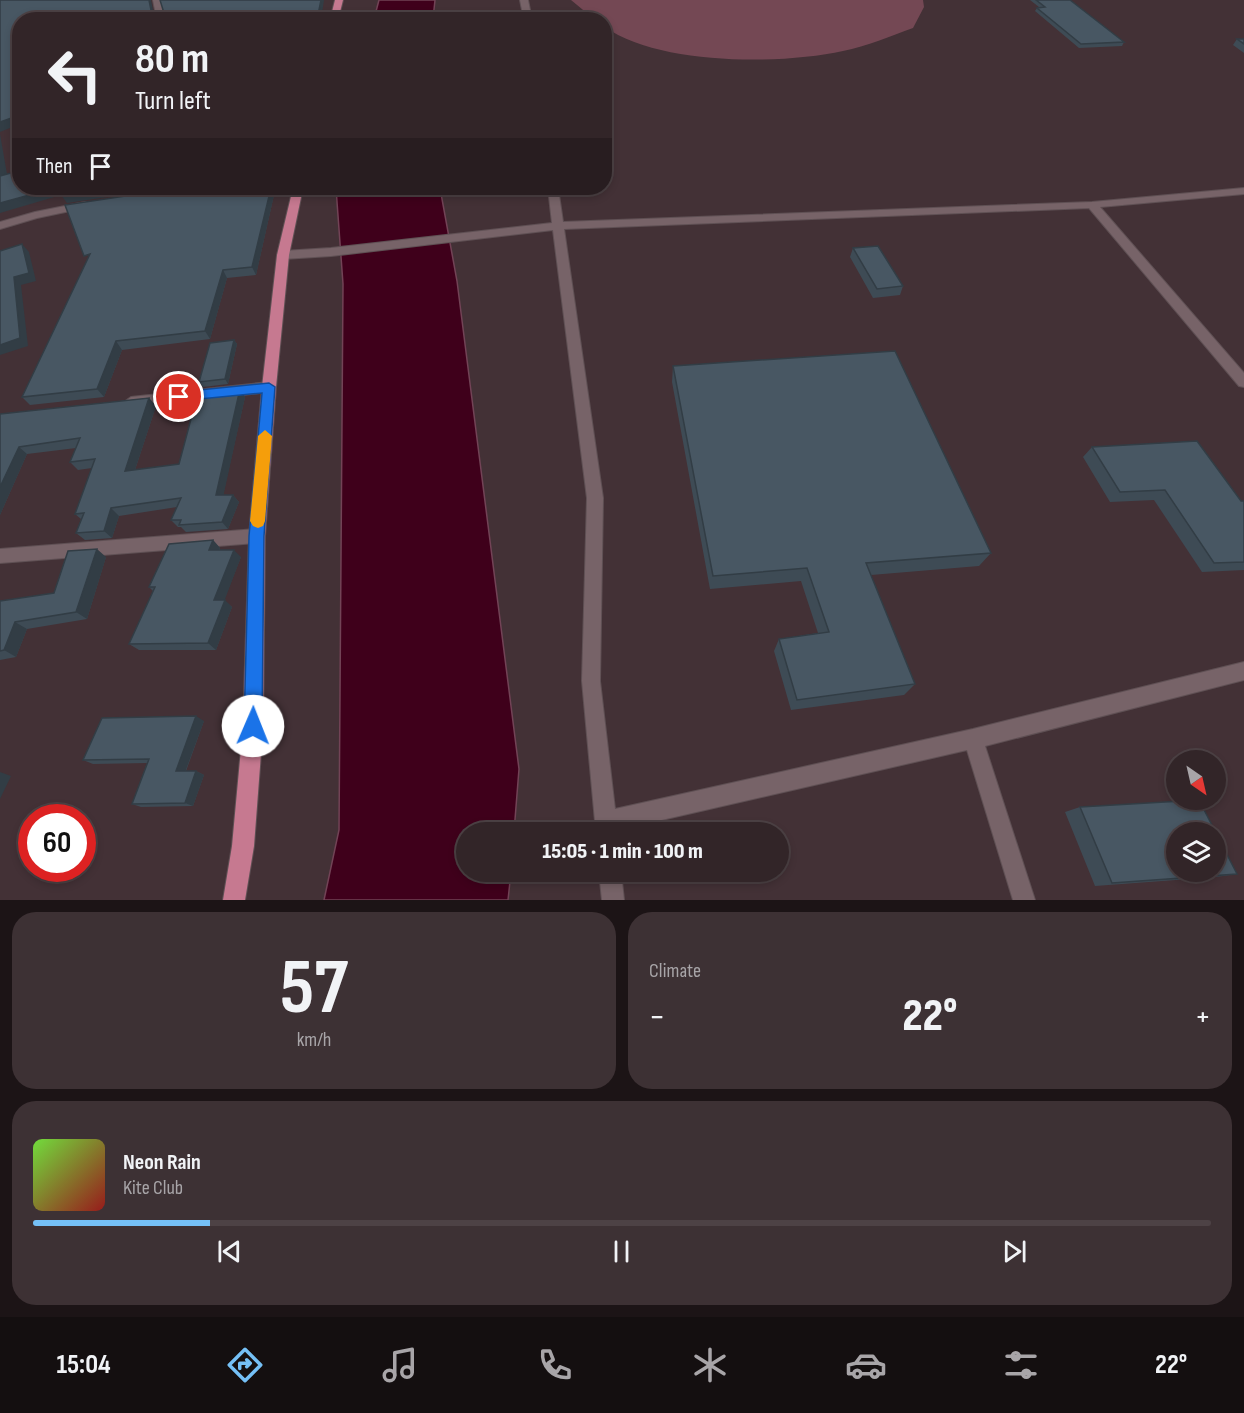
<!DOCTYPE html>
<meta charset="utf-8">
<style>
body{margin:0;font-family:"Sofia Sans Condensed",sans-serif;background:#3d3134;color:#f1f3f6;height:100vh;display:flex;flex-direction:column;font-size:22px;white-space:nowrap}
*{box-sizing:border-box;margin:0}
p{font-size:20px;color:#a8a5a8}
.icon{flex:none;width:33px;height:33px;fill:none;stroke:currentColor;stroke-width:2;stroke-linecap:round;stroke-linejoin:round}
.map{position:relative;height:900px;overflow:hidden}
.drawer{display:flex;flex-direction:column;gap:12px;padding:12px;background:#1c1416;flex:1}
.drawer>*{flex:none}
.banner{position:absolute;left:12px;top:12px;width:600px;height:183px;border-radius:24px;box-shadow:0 3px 9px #0003,0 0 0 2px #4d4245;background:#322528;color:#f1f3f6;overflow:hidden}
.needle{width:39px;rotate:146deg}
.tools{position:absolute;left:1166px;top:750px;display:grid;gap:12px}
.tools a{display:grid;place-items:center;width:60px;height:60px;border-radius:50%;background:#322528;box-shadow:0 3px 9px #0003,0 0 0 2px #4d4245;font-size:30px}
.speed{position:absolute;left:18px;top:804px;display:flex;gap:12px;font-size:30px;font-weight:700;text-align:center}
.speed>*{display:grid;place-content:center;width:78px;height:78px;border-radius:50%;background:#322528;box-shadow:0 3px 9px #0003,0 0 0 2px #4d4245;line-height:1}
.speed .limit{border:9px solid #d22;background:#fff;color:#111}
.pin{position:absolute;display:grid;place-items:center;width:51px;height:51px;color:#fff;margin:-26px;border:3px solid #fff;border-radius:50%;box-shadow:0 2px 6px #0007}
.me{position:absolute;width:66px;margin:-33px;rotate:1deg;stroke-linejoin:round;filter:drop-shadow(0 0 4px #0008)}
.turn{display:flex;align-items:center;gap:21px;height:126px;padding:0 24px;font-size:27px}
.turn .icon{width:78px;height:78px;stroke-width:2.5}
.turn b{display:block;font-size:42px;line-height:51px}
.then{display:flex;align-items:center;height:57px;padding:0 24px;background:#0003;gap:12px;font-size:22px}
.big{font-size:45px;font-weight:800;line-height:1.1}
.drawer .widget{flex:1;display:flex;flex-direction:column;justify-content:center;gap:9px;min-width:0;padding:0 21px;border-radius:24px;background:#3d3134}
.drawer .dial{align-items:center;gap:0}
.dial b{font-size:78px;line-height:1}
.song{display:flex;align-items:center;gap:18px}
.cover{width:72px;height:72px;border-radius:9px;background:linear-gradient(135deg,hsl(100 70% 55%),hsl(0 70% 35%))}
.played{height:6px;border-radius:3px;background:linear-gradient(90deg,#75c0f6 15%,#4d4245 15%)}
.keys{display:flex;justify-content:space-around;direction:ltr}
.heat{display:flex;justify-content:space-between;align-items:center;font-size:33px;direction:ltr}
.drawer .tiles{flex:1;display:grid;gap:12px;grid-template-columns:1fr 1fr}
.widget:last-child{grid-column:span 2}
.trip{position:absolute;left:456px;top:822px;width:333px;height:60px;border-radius:30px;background:#322528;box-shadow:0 3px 9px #0003,0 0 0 2px #4d4245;font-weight:800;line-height:60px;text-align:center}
.tabs{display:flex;height:96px;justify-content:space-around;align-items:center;background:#140f10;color:#a8a5a8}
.tabs .icon{width:42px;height:42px}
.tabs .current{color:#75c0f6}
.tabs b{font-size:27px;color:#f1f3f6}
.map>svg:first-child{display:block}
.green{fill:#744854}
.water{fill:#3f001b;stroke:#724356;stroke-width:1.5}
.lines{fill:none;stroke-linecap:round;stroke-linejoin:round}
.street-casing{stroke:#5f5054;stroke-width:2}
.primary-casing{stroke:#5f5054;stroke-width:2}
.street{fill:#776368;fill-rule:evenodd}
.primary{fill:#c67990;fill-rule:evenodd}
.wall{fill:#3e4b55}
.shaded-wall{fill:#323d45}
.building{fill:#485763;stroke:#323d45;stroke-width:1.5;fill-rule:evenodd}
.route{fill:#1a73e8;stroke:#114b97;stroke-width:1.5}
.slow{fill:#f59e0b}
</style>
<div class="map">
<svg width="1244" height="900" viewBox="0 0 1244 900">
<rect width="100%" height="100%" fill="#433136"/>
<path class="green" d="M571,0h352l1,7 -11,21c-22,8 -46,18 -70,23 -63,14 -185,14 -238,-24l-1,-7 -10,-1z"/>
<path class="water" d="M379,0h56l-2,19h-59z
M336,188h104l17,93 62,488 -5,63h-48v40h45l-3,28h-184l15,-70 4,-546z"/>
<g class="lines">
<g class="street-casing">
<path id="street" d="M153,0h8l4,20h-8z
M520,0h8l4,20h-8z
M548,188h10l5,34 529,-20 152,-14v6l-144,13 144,166v14l-5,-1 -150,-178 -525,21 39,269 -3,183 15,128 358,-80 271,-67v18l-259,66 50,154h-22l-46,-150 -349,80v2h-22l-14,-151 5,-183 -34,-268 -222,26 -48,3 -6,-4 6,-4 48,-3 221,-25z
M85,202l4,1v4l-52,11 -37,11v-7l35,-10z
M269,382l7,5 -7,5 -138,15 -7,-5 7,-5z
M257,529l6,2 2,5 -2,5 -6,2 -257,20v-14z
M599,872h22l3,28h-22z"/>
</g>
<g class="primary-casing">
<path id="primary" d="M335,0h8l-5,20h-8z
M293,188h10l-14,67 -13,132 -11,149 -2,191 -9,119 -9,54h-22l9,-54 11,-119 6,-191 13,-149 15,-132z"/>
</g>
<use href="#street" class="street"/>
<use href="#primary" class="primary"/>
</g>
<path class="wall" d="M1030,0h40l54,42 -2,4 -43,2 -44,-37 2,-3 2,-1z
M1237,39h7v14l-11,-8z
M179,188h98v7h-3l-18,80 -29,3 -17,61 -88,11 -18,47 -74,8 -8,-8z
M853,248l50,38 -3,9 -27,3 -23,-41z
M234,340l3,4 -9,40 -25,3 -4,-5z
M673,366l318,187 -12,13 -108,9 44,109 -11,11 -113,15 -17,-59 5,-12 39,-6 -17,-52 -91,8 -38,-207z
M240,389l5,8 -22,98h10l6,7 -11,27 -42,3 -5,-5h-3l-7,-7 6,-13 -58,9 -7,22 -27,2 -9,-7 5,-14 -6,-5 17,-46 -14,2 -8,-8 6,-14 -49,6 -27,61v-101l149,-16 7,8 -21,64 44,-6 14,-54 -3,-5z
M1092,447l149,54h3v69l-42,2 -48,-72 -44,2 -27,-45z
M213,540l7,8v2l21,7 -17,43 8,7 -16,43h-77l-10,-6 24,-53 -4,-4z
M106,557l-19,62 -60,10 -11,28 -16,3v-59l54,-8z
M204,721l-18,50h10l8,4 -11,31 -52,1 -9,-3 15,-41 -54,1 -10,-4z
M1080,807l157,67 -21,3 -121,9 -30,-74z"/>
<path class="shaded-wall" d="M149,0h2l4,20 -3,-5z
M321,0h3l-3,20h-8z
M20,115v9l-20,8v-10z
M0,134l7,40 -7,2z
M55,188h113l-101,15 -6,-8 -61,18v-10z
M271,188l3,7 -18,80 -4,-8z
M273,188h4v7z
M22,244l7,8 7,29 -15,4 7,61 -28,9v-10l14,-68z
M223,270l4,8 -17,61 -5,-8z
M234,340l3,4 -9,40 -3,-5z
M116,341l6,9 -18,47 -7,-8z
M240,389l5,8 -23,105 -6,-7z
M149,398l7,8 -24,73 -7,-8z
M19,447l8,7 -27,61v-28z
M233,495l6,7 -11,27 -6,-7z
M111,508l8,8 -7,22 -8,-7z
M213,540l7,8 -4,10 -7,-8z
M97,549l9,8 -19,62 -11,-7z
M234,550l7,7 -19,50 -8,-7z
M225,600l7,7 -16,43 -8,-7z
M15,622l12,7 -11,28 -12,-7z
M196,716l8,5 -20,54 -8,-4z
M196,771l8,4 -11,31 -8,-3z
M0,772l11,4 -11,23z"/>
<path class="building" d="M0,0h149l3,15h10l2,-2 -4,-13h161l-3,15 -4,1 -1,4h-293v95l-20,7z
M1036,0h34l54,42 -43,2 -44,-36 8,-1z
M1237,39h7v5z
M20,166v22h35l-55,15v-27l15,-4 1,-5z
M58,188h54l-51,7z
M179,188h92l-19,79 -29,3 -18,61 -89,10 -19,48 -75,8 68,-143 -6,2 -19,-51z
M22,244l7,29 -15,4 6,61 -20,7v-94z
M878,246l25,40 -26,3 -24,-41z
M234,340l-9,39 -26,3 11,-39z
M895,351l96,202 -125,10 49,121 -118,16 -18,-61 50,-7 -22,-64 -94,8 -40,-210z
M240,389l-24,106h17l-11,27 -43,3 2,-5h-10l10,-22 -70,10 -7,23 -28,2 8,-20 -9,1 20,-55 -25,3 10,-24 -61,9 -19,40v-73l149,-16 -24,73 54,-7 16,-60 -5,1 3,-11z
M1197,441l44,60h3v61l-30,1 -49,-73 -45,2 -28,-45z
M213,540l-4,10h25l-20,50h11l-17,43 -79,1 26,-57h-6l20,-43z
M97,549l-21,63 -61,10 -11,28 -4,1v-50l54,-8 14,-42z
M196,716l-20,55h20l-11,32 -53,1 17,-45 -66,1 19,-42z
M1199,800l38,74 -125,9 -32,-76zM1176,832h39v40h-39z"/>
<path class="route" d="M269,383l6,4 -11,149 -2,190 -3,7 -6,2 -6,-2 -3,-7 5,-190 13,-143 -83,8 -6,-4 6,-5z"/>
<path class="slow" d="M265,430l7,6 -7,85 -2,5 -5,2 -5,-2 -3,-5 8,-85z"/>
</svg>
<div class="tools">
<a><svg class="needle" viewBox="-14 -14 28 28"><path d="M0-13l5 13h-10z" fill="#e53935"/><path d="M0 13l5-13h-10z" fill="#a8a5a8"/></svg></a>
<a><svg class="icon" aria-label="layers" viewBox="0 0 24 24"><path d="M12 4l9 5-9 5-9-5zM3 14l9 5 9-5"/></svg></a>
</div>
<div class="speed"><div class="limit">60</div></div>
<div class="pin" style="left:179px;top:397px;background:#d93025"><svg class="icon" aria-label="arrive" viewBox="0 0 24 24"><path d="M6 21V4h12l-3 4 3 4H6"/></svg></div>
<svg class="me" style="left:253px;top:726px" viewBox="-20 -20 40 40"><circle r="19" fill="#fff"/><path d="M0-13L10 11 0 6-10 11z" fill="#1a73e8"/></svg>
<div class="trip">15:05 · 1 min · 100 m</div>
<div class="banner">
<div class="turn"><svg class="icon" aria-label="left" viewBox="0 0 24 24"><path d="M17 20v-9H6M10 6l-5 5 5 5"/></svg><div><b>80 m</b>Turn left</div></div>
<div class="then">Then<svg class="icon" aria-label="arrive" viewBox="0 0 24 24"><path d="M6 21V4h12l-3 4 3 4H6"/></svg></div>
</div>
</div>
<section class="drawer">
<div class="tiles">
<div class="widget dial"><b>57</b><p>km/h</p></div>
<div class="widget"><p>Climate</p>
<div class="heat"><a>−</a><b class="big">22°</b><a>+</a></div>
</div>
<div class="widget">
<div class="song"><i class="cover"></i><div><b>Neon Rain</b><p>Kite Club</p></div></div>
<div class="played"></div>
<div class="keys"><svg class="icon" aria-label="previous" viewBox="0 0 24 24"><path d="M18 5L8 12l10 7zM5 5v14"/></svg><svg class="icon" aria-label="pause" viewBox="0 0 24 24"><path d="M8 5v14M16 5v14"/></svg><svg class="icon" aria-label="next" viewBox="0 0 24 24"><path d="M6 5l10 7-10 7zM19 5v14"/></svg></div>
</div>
</div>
</section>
<nav class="tabs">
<b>15:04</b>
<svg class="icon current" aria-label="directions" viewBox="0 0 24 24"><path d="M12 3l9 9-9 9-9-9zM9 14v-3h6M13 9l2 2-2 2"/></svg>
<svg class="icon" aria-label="music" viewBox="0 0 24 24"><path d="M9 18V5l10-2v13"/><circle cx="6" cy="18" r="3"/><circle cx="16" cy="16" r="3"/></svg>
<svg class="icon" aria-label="phone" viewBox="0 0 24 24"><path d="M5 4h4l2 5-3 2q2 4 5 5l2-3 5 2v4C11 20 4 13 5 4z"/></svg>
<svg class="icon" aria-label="climate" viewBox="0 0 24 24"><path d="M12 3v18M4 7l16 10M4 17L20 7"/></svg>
<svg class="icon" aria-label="car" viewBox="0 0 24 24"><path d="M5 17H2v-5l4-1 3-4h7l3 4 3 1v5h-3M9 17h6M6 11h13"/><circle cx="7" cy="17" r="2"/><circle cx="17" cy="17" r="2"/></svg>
<svg class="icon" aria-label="filters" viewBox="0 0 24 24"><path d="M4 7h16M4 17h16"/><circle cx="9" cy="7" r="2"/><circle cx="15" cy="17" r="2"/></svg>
<b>22°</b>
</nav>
